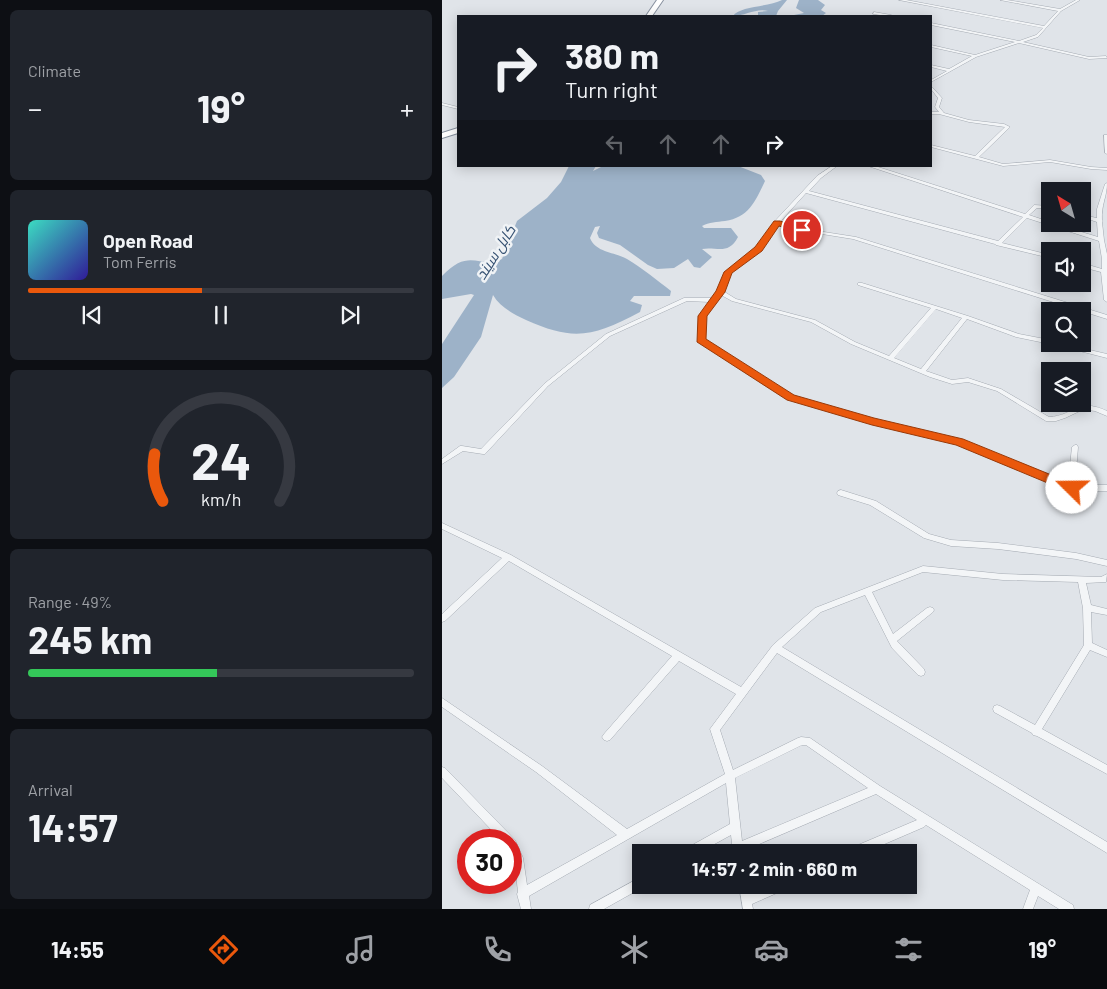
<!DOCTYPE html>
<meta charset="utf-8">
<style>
body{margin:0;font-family:Barlow,Cairo,sans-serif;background:#20242c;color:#f1f3f6;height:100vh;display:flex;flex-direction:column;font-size:19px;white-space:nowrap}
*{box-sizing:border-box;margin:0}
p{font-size:16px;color:#9ea1a6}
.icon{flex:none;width:28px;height:28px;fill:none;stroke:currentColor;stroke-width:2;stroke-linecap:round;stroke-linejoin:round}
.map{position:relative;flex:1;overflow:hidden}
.side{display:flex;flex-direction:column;gap:10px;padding:10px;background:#0d0f14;width:442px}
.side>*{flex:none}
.banner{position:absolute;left:15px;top:15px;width:475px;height:152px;border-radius:0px;box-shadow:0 2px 12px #0003;background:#171b24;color:#f1f3f6;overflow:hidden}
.needle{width:32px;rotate:323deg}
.buttons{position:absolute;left:599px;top:182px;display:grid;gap:10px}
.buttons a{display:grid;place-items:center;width:50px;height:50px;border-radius:0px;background:#171b24;box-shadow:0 2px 12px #0003;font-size:25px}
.speed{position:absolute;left:15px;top:829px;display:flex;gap:10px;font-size:25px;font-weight:700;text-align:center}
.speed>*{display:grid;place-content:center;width:65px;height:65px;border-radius:50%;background:#171b24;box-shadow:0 2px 12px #0003;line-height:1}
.speed .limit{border:8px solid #d22;background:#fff;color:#111}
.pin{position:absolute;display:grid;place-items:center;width:42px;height:42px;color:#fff;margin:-21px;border:2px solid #fff;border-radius:50%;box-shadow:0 1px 5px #0007}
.me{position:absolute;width:55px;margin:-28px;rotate:292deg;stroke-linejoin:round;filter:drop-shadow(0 0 4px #0008)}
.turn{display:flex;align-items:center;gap:18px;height:105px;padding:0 25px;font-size:22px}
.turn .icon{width:65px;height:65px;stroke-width:2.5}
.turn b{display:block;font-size:35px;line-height:42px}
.lanes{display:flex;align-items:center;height:48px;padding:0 25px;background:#0003;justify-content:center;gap:25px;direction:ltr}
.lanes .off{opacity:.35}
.big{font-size:38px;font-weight:700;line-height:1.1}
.side .widget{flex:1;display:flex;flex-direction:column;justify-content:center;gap:8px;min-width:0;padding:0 18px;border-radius:8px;background:#20242c}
.side .dial{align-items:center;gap:0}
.dial svg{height:130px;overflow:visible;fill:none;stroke:#363941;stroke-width:7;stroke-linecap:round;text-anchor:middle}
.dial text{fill:#f1f3f6;stroke:none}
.song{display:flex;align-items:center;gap:15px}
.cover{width:60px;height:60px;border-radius:8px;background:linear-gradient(135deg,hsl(170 70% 55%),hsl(250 70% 35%))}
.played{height:5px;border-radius:2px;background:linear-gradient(90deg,#ea580c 45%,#363941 45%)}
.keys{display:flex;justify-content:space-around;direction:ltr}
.heat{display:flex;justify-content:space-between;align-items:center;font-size:28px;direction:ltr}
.charge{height:8px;border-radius:4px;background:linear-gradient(90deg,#34c759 49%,#363941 0)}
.trip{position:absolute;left:190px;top:844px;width:285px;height:50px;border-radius:0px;background:#171b24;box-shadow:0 2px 12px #0003;font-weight:700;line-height:50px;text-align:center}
.tab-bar{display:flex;height:80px;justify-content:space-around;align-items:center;background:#090b0e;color:#9ea1a6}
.tab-bar .icon{width:35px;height:35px}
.tab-bar .on{color:#ea580c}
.tab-bar b{font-size:22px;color:#f1f3f6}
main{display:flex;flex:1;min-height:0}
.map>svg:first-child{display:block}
.water{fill:#9db2c8}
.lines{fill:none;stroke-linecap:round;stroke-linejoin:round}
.street-casing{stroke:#a5abb3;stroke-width:1}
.highway-casing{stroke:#88919f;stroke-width:2}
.street{fill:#f3f5f7;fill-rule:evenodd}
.highway{fill:#fff;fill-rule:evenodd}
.route{fill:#ea580c;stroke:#983908}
.labels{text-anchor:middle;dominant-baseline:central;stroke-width:5;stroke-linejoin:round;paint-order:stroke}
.far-water-label{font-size:15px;font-style:italic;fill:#355172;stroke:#f0f3f6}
</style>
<main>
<section class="side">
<div class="widget"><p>Climate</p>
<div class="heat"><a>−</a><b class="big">19°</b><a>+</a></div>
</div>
<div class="widget">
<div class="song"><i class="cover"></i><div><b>Open Road</b><p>Tom Ferris</p></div></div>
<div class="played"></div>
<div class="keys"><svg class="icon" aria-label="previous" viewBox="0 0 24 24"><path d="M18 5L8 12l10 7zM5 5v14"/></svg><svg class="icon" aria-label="pause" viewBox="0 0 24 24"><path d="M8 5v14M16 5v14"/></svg><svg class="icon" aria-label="next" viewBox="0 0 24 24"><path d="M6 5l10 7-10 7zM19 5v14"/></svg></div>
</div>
<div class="widget dial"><svg viewBox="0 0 100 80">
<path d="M14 69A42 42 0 1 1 86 69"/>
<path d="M14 69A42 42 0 0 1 9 40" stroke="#ea580c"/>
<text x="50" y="56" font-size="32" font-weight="700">24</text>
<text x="50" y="72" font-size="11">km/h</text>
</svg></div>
<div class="widget"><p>Range · 49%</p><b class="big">245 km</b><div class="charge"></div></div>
<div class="widget"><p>Arrival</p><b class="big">14:57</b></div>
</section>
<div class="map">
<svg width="665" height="909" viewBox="0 0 665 909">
<rect width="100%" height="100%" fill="#e0e4e9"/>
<path class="water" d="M340,0h5l-9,11 -2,5h-18v-4l10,-1c-12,-3 -23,5 -35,5 6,-10 36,-9 49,-16z
M357,0h19l7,5 -4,5 5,3 -4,3h-33l15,-3 -8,-5z
M127,166h27l-3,5 10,-5h135l23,9 4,6c-9,19 -16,37 -40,40 -8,1 -16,1 -23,5l2,2h27l7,9c-10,19 -22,9 -36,12l10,8 -12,11 -6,-1 -6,-8 -14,9 -17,1 -9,-4 -28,-20 -21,-7 -2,-5 3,-7 -5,1 -5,11c6,15 25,14 37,21 15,9 30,21 44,32l-1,5h-36l-4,5 12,4 -2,7c-46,24 -65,30 -114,8 -13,-6 -26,-13 -33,-25l-12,42 -27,40 -12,11v-44l32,-49 -3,-1 -29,5v-23c28,-30 38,-6 60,-17l15,-38 30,-23 14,-16z"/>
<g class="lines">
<g class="street-casing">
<path id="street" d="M457,0h7l138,26 14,-15 -58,-11h7l53,9 16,-9h4l-19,11 -23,26 -15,5 66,15 17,-1 1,2 -18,1 -70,-16 -43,14 -45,25v-2l16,-9 -16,-4v-2l18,4 23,-13 -41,-9v-2l44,10 40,-13 -84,-17v-2l88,18 17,-6 7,-7z
M432,12l17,3 2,1h-6l-14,-2z
M489,86l11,12 -3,9 5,6 25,7 35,4 6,3 -31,30 24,7 47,-4 41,7 16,1v2l-16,-1 -41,-7 -47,4 -72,-19v-2l44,11 30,-29 -36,-5 -30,-8h-8v-2h8l-4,-5 3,-9 -7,-9z
M0,103l16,4v2l-16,-4z
M662,135h3v19l-2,-1z
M390,166h5l-16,12 -12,13 189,50 25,-24 -155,-51h7l150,48 9,-9 16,1v3l-13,-1 -8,7 21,7v2h5l43,13 -1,-15 -15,-5v-2l15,3v-9l8,-25 2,-1c0,14 -6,22 -5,37l1,1 -1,1 2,18 3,14v48l-3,-2 -3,-28 -19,-5v-4l20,6v-10l-3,-18 -72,-23 -25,25 48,12v3l-54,-13 -1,-1 -189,-51 -26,29 12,5 64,10 251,78v4l-254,-80 -62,-10 -13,-5 -18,26 -30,23 -7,18 13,8 79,21 40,22 34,14 42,-48 -73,-23v-2h4l106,33 51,18 31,6v4l-34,-7 -49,-18 -41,52 26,9 16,-2 33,11 48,28c26,-1 27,-20 58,-6v5l-12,-5 -7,-1h-6l-17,8 -9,3h-10l-49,-30 -29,-9 -16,2 -22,-7 -79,-33 -40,-22 -79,-21 -11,-6 -16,21 -1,23 88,57 81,23 88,21 107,44 4,-37 3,-2h2l1,2 -3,38h32v6h-36l-114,-47 -85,-21 -84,-25 -89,-57 -1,-1 1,-24 11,-14 -23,-1 -77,35 -62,50 -63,68h-2l-20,-3 -21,13v-5l18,-13h2l19,3 63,-65 62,-50 78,-36h28l5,-6 9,-21 30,-23 19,-27 42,-45zM494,309l26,9 -41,51 -27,-11z
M613,344h9l43,10v4l-51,-13z
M399,490l35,11 53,33 22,6 47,3 78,10 31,7v6l-31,-7 -78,-10 -47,-3 -27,-8 -54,-33 -32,-10 -1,-2 1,-2z
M0,523l69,32 230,132 32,-42 42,-37 108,-42 80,8 98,3 6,-3 -1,8 -20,1 5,22 16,4v6l-16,-3 1,31 15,7v7l-17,-7 -48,79 65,36v9l-70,-38 -4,-1 -1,-2 -38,-21 -1,-3 1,-3 3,-1 3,1 35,19 49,-80 -1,-37 -5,-26 -75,-2 -80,-8 -51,20 21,42 34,-26 3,-1 3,1 1,2 -1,2 -36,29 27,28 1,3 -1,3 -3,1 -3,-1 -26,-27 -27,-53 -44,17 -39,35 325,195v11l-330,-200 -57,77 13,40 65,-32 3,-1 9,1 70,48 193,119 1,4h-15l-21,-13 -5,13h-10l7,-19 -104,-65 -2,2 -58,25h-16l1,-4 66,-28 -41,-26 -133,57v1h-10l-2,-17 -31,17h-14l1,-4 43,-24 -4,-41 -197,113 2,13h-10l-4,-15 1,-2 -3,-26 -4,-13v-13h-10l-59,-62v-11l3,1 70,72 8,18 4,27 90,-50 -81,-63 -94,-65v-9l100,68 85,63 98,-55 -15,-45 26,-35 -57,-33 -69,79 -3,1 -3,-1 -2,-3 2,-3 68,-78 -163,-95 -64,60 -3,1v-8l60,-56 -60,-29zM360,745h4l62,43 -126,53 -7,-63z
M199,877v8l4,1 -41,23h-15l1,-4z
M297,885h10l2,9 19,-9h17l-1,4 -34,15 1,5h-10z"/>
</g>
<g class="highway-casing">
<path id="highway" d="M215,0h6l-11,16h-6z
M16,128v5l-16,5v-5z"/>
</g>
<use href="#street" class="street"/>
<use href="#highway" class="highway"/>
</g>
<path class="route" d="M332,221h6l26,9 -4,3 -23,-7 -17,25 -30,22 -7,19 -18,24 -1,23 88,56 80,23 89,21 113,46 1,3 -1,3h-9l-111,-46 -84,-20 -85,-25 -90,-58 1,-26 18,-25 8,-19 31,-25z"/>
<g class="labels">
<g class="far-water-label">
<text transform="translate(53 252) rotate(-58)">کابل سيند</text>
</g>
</g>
</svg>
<div class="buttons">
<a><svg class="needle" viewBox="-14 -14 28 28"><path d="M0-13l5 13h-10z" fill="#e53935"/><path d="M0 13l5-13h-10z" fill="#9ea1a6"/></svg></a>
<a><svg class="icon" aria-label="sound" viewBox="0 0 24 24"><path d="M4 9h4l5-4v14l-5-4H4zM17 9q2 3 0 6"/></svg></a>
<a><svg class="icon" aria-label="search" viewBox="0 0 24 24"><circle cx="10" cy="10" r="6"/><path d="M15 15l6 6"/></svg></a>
<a><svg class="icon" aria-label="layers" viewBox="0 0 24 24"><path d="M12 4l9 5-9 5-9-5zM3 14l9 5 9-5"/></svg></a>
</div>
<div class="speed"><div class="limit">30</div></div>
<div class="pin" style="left:360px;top:230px;background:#d93025"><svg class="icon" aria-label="arrive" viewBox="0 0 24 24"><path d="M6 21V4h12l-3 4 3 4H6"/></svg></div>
<svg class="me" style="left:630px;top:488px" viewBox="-20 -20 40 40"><circle r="19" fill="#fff"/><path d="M0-13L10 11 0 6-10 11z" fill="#ea580c"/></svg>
<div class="trip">14:57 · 2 min · 660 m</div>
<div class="banner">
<div class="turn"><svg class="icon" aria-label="right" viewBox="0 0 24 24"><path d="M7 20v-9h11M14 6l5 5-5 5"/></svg><div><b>380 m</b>Turn right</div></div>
<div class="lanes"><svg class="icon off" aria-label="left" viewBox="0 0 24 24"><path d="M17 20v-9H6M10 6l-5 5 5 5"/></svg><svg class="icon off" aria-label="ahead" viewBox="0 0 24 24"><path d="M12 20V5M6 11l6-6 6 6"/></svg><svg class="icon off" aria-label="ahead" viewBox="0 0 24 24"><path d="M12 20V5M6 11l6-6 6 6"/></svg><svg class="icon" aria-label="right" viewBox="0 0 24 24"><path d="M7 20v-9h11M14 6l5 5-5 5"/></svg></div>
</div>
</div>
</main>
<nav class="tab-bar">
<b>14:55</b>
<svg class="icon on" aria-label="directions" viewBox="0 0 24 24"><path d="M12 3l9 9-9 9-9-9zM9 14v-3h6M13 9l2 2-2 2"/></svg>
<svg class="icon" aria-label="music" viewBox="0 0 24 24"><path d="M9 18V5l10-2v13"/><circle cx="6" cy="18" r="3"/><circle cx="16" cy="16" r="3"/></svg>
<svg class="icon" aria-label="phone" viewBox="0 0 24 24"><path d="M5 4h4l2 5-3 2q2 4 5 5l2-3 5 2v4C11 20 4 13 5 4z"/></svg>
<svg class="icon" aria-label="climate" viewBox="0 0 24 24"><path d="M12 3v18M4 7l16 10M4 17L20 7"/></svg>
<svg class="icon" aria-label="car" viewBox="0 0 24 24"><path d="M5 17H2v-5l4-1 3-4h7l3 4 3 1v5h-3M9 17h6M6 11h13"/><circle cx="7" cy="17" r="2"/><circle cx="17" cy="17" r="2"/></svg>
<svg class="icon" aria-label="filters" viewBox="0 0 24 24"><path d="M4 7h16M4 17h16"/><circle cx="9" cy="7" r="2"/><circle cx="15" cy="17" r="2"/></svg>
<b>19°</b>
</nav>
